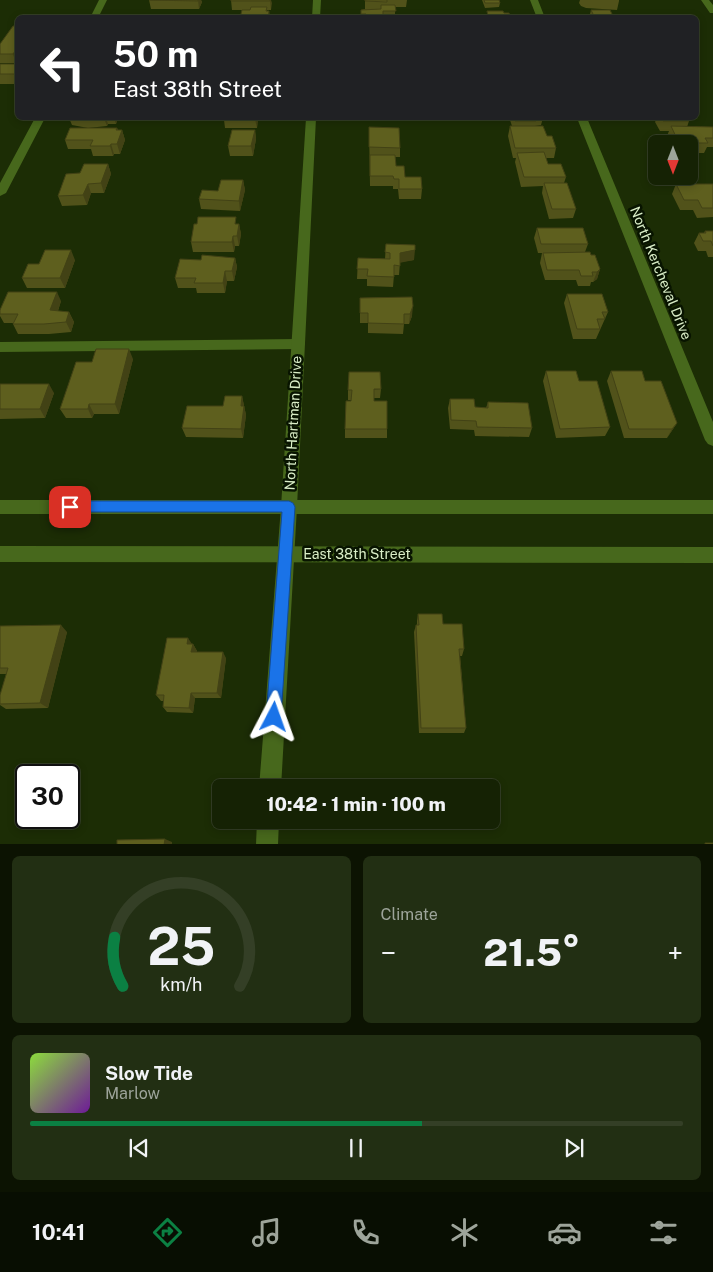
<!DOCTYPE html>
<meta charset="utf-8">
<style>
body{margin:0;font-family:"Public Sans",sans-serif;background:#222f13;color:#f1f3f6;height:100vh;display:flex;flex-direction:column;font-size:19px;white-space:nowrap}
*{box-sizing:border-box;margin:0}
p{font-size:16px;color:#9da49a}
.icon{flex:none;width:28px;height:28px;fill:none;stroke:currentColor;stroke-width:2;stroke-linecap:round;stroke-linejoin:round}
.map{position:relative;height:844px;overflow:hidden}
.sheet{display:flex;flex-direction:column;gap:12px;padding:12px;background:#0c1302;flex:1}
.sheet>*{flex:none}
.hud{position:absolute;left:15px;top:15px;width:684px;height:105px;border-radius:8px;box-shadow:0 2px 8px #0003,0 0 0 1px #343f26;background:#202124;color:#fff;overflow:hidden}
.needle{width:32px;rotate:180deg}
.controls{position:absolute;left:648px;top:135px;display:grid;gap:10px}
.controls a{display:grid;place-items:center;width:50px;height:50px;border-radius:8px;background:#152204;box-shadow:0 2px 8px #0003,0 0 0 1px #343f26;font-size:25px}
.speed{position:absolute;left:15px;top:764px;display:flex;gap:10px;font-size:25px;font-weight:700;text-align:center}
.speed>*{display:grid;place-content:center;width:65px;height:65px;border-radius:50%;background:#152204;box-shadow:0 2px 8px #0003,0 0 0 1px #343f26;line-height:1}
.speed .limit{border:2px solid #111;border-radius:8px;background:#fff;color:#111}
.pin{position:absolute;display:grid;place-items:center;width:42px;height:42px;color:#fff;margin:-21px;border-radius:10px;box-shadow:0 2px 8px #0006}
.me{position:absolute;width:55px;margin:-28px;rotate:4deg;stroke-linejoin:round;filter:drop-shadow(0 0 4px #0008)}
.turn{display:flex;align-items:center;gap:18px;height:105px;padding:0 15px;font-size:22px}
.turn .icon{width:65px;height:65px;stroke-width:2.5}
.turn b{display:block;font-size:35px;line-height:42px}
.big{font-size:38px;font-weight:800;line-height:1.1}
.sheet .card{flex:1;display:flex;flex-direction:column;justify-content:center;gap:8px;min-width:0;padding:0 18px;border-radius:8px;background:#222f13}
.sheet .dial{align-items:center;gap:0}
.dial svg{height:130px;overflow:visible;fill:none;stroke:#343f26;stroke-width:7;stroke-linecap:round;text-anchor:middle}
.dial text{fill:#f1f3f6;stroke:none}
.song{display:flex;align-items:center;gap:15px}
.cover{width:60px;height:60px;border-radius:8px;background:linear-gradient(135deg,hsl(90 70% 55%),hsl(280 70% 35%))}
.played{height:5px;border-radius:2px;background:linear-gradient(90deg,#0b8043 60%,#343f26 60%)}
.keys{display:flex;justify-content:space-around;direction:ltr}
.heat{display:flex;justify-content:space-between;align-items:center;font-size:28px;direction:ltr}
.sheet .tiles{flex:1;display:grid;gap:12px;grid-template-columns:1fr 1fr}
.card:last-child{grid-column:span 2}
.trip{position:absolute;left:212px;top:779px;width:288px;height:50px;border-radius:8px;background:#152204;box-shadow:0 2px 8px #0003,0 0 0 1px #343f26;font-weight:800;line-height:50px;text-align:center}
.dock{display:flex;height:80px;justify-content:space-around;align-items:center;background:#080e02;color:#9da49a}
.dock .icon{width:35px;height:35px}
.dock .selected{color:#0b8043}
.dock b{font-size:22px;color:#f1f3f6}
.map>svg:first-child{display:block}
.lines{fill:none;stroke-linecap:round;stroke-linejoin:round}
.lane{fill:#47681c;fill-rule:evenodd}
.street{fill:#47681c;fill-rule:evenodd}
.secondary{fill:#47681c;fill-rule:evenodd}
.wall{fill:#51521a}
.shaded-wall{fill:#424215}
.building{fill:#5e5f1e;stroke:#424215}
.route{fill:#1a73e8;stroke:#114b97}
.labels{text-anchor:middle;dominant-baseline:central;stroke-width:5;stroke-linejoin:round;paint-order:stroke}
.street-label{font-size:14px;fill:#daeec7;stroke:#081400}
</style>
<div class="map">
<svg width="713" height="845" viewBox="0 0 713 845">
<rect width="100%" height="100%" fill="#1c2d05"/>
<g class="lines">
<path class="lane" d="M298,339l5,1 2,4 -2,4 -5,1 -298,3v-10z"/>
<path class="street" d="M99,0h8l-9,18h-8z
M313,0h8l-1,18h-8z
M530,0h8l7,18h-8z
M701,0h8l4,5v8h-3z
M35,118h10l-39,75 -6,3v-13z
M306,118h10l-19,389 -16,281h-22l22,-281z
M577,118h10l126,304v24l-5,-2 -3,-4z
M257,820h22l-1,25h-22z"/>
<path class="secondary" d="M0,500h713v14h-713z
M0,546l713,1v16l-713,-1z"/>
</g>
<path class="wall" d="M149,0h52l1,2 -3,7h-48z
M231,0h40v10h-4v1h2l1,7h-30l10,-8h-18z
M365,0h42l-1,7h-11v11h-34v-8l4,-1z
M482,0h17l1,3 -1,4 -14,1z
M580,0h39v1l-2,9 -31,-2 -5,-2 -2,-3z
M591,10l22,6 11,2h-35z
M18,26v35l-2,2h-16v-19z
M0,64h18v20h-18z
M69,118h49l-2,6h-8l-1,2 -19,2 -16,-3z
M221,118h37l-1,10h-32l-1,-8h-2z
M506,118h37l-2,7 -6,1h-1l13,10 9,12 -2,10h-8l2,6 18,13 -2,6 12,26 -3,9 -24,1 -7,-26 1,-7 -22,1 -6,-25 1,-4h-3l-5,-22 2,-10h2l-2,-6h-4z
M657,118h30l2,3 -2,6h26v20h-6l-3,6h-15v-9h-18l-4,-8 2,-5h-9l-5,-9z
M369,127l31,21v9h-5l1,9 9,11 17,12 -1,10h-22l-1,-10h-5v-3h-23z
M117,128l1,2h4l3,10 -5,14h-6l-1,2h-20l-2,-7h-23l-3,-9z
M255,130l1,9 -3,17h-23l-2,-10z
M108,164l3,10 -7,19h-13l-4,12 -25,1 -4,-10 22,-23z
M243,180l2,10 -5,21 -39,-2 -2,-10z
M676,184h37v33l-16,1 -4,-8h-13l-8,-16z
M237,224h2l2,10 -2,12h-4l-1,6h-41l-2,-10z
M537,228l51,16 -3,8 6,3 9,14 -3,10 -4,3h-2l-1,4h-12l-2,-6h-31l-5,-17 2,-10h-4l-4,-15z
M705,231h8v26h-5l-2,-6h-8l-4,-8 5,-10h5z
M386,244l28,16 -14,2 -1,13h-5l-1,12 -26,-1v-7h-10l1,-21 27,1z
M235,258l2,9 -3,14h-7l-2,12h-28l-1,-5h-18l-3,-10 26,-18z
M75,260l-10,28h-38l-5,-10 17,-14z
M567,294l41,18 -12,27h-23l-9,-36z
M412,297v19l-3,8h-5l-1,10 -35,-1v-10h-8v-25z
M61,301l-3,10 11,1 5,10 -3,10 -22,2h-31l-5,-10v-1h-9l-4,-7v-6z
M133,359l-14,55h-25l-2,4h-26l-6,-9 32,-47z
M546,371l33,10 31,46 -5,9 -49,2 -13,-57z
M611,371l34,10 32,42 -10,15h-43l-17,-57z
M0,384l54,9 -9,25 -45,1z
M381,389l-1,9h-6v3l13,28v9h-42v-9l6,-29h-3v-10z
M242,396l4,19 -3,23 -57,-1 -4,-9z
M450,399l25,8 11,1 2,-6 44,26 -3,9 -54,-1 -1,-6 -24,-1 -2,-21z
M418,614l46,35 -2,7h-2l6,72 -2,5h-45l-5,-101 2,-7h1v-4z
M0,626l67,6 -19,76 -42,1 -6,-4v-10l7,-21h-7z
M192,644h1l4,7 -1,1 30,6 -5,40h-26l-2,15 -26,-1 -4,-5 1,-6h-3l-5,-6z"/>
<path class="shaded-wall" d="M198,0h3l1,2 -3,7z
M270,0h1l1,3 -1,7z
M18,47v14l-2,2 -3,-9z
M104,118h2l2,6 -1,2z
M114,118h4l-2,6z
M255,119v-1h3l-1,10z
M117,128l3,8 2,-6 3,10 -5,14 -3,-10 -1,-14z
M255,130l1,9 -3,17 -2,-10z
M111,144l3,10 -1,2 -3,-10z
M108,164l3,10 -7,19 -3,-10z
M243,180l2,10 -5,21 -1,-10z
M88,184l3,9 -4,12 -4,-10z
M239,224l2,10 -2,12 -2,-10z
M233,236l2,10 -1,6 -2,-10z
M71,250l4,10 -10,28 -5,-10z
M415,250l-1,10 -15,3 1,-10z
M235,258l2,9 -3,14 -2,-10z
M600,269l-3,10 -4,3 4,-10z
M225,271l2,10 -2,12 -2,-10z
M57,292l4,9 -6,18 -5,-9z
M413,306l-1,10 -3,8 1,-10z
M69,312l5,10 -3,10 -5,-10z
M129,349l4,10 -14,55 -4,-10z
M49,384l5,9 -9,25 -5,-9z
M242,396l2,10 -1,9 -2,-9z
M89,404l5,10 -2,4 -4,-9z
M244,406l2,9 -3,23 -2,-9z
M677,423l-10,15 5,-9z
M61,625l6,7 -19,76 -8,-5z
M188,638l4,6h-5z
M193,644l4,7 -2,7 -4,-6z
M223,652l3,6 -5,40 -4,-5z
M191,693l4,5 -2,15 -4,-5z
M165,839l7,3v3h-8z"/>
<path class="building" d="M149,0h49v1z
M231,0h39v1h-39z
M365,0h22v2l-22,-1z
M484,0h15l1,3h-15z
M381,5h14l1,6h-13v6h-17v-3h-5v-4l20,-1z
M251,7h16l-1,4h3l-1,7h-28l2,-8h8z
M591,10h19l3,6h10l1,2h-29z
M487,11h16l1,2h5l2,5h-29v-2h6z
M13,26h5v21l-5,7h-13v-10z
M0,64h18v8l-2,2h-16z
M224,118h31v1h-31z
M514,118h21l1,3h-21z
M661,118h26l2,3h-26z
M510,126h33l4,10h5l4,12h-41z
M671,126l42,1v11h-8l3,5h-29z
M369,127l30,1 1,20 -31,-1z
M70,128h47l-1,2h6l-5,14h-6l-1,2h-20l3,-6h-28z
M232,130h23l-4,16h-23z
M544,152l4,12h13l5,13h-42l-7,-24z
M370,155h25l1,11h8l1,11h16l1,12h-23v-10h-5l-1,-3h-23z
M84,164h24l-7,19 -13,1 -5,11 -25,1 8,-22 14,-1z
M221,180h22l-4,21 -40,-2 3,-9 16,1z
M544,183h23l9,26h-24z
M676,184h37v24h-11l-4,-8h-14z
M198,217h38l-1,7h4l-2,12h-4l-1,6h-41l3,-18h3z
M537,228h46l5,16h-47z
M705,231h8v15l-2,-5h-8l-4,-8h7z
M386,244l29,1v5l-15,3v13l-6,-1v12l-27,-1 1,-7h-11l1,-11 32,1v-6l-5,-1z
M45,250h26l-11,28h-38l6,-14h11z
M590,252l1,3h4l5,14 -3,3h-5l1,4h-12l-2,-6h-32l-4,-17z
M202,255l33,3 -3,13h-7l-2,12h-29l2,-5h-21l5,-19 21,1z
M8,292h49l-7,18 19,2 -3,10 -22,2h-31l5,-10h-18v-4z
M567,294h35l6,18h-6l3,7h-8l3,10h-23z
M412,297l1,9 -3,8h-6v10l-36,-1v-10h-8v-15z
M96,349h33l-14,55h-26l-1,5h-28l16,-47h16z
M546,371h30l3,10h18l13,46 -50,2z
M611,371h31l3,10h16l16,42 -5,6h-43z
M349,372h31l1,17h-7v12h13v28h-42l1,-28h5l1,-11h-4z
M0,384h49l-9,25h-40z
M225,396h17l-1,10h3l-3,23 -59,-1 5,-22h36z
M450,399h24l1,8 13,1v-6l40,1 4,25 -55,-1 -1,-6 -25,-1z
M418,614h24l1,10h19l2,25h-5l7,79h-45l-5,-103h3z
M61,625l-21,78 -40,1v-9l8,-27h-8v-42z
M167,638h21l-1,6h6l-2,8h32l-6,41h-26l-2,15 -26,-1 1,-12h-8z
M165,839l-1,6h-47v-5z
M705,843h8v2h-8z"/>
<path class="route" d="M70,501h219l4,2 2,4 -14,210 -2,6 -5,2 -6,-2 -2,-6 16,-205h-212l-5,-1 -2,-4 2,-4z"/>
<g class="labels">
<g class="street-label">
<text transform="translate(661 273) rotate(68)">North Kercheval Drive</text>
<text transform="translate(293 423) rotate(-87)">North Hartman Drive</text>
<text x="357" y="554">East 38th Street</text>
</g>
</g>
</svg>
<div class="controls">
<a><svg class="needle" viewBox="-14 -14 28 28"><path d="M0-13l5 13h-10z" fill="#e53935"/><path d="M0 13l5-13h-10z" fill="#9da49a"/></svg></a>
</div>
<div class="speed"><div class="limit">30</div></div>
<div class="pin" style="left:70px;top:507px;background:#d93025"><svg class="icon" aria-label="arrive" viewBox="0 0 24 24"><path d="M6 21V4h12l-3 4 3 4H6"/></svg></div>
<svg class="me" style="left:274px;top:717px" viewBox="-20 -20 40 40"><path d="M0-17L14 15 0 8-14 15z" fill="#1a73e8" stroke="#fff" stroke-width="4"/></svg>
<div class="trip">10:42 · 1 min · 100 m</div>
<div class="hud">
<div class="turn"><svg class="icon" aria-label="left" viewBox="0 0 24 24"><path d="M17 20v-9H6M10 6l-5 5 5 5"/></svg><div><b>50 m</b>East 38th Street</div></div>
</div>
</div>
<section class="sheet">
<div class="tiles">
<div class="card dial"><svg viewBox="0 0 100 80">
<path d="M14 69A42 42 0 1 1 86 69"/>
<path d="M14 69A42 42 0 0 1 9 39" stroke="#0b8043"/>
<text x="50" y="56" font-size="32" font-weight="700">25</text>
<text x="50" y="72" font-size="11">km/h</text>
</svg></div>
<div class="card"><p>Climate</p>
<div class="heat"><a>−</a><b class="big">21.5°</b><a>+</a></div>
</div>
<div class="card">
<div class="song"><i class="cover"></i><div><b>Slow Tide</b><p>Marlow</p></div></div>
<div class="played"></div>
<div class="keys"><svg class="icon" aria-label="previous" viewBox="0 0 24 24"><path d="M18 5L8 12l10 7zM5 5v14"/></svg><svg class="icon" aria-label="pause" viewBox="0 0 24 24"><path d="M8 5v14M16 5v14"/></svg><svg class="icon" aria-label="next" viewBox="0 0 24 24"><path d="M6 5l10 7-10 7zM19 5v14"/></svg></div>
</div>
</div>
</section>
<nav class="dock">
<b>10:41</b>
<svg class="icon selected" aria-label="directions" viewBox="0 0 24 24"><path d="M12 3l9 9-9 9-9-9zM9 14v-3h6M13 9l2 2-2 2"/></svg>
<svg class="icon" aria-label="music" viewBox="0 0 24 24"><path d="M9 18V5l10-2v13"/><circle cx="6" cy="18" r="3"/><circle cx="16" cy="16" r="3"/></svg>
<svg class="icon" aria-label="phone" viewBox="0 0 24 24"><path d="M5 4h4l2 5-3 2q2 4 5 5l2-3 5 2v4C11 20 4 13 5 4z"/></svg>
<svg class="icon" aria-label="climate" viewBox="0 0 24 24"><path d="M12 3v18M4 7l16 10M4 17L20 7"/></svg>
<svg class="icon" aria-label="car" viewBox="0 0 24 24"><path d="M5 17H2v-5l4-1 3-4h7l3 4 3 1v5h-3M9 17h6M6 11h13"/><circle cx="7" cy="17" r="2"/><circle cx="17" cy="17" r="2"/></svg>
<svg class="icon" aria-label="filters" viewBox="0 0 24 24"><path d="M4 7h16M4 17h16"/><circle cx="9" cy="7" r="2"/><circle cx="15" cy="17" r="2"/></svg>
</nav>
